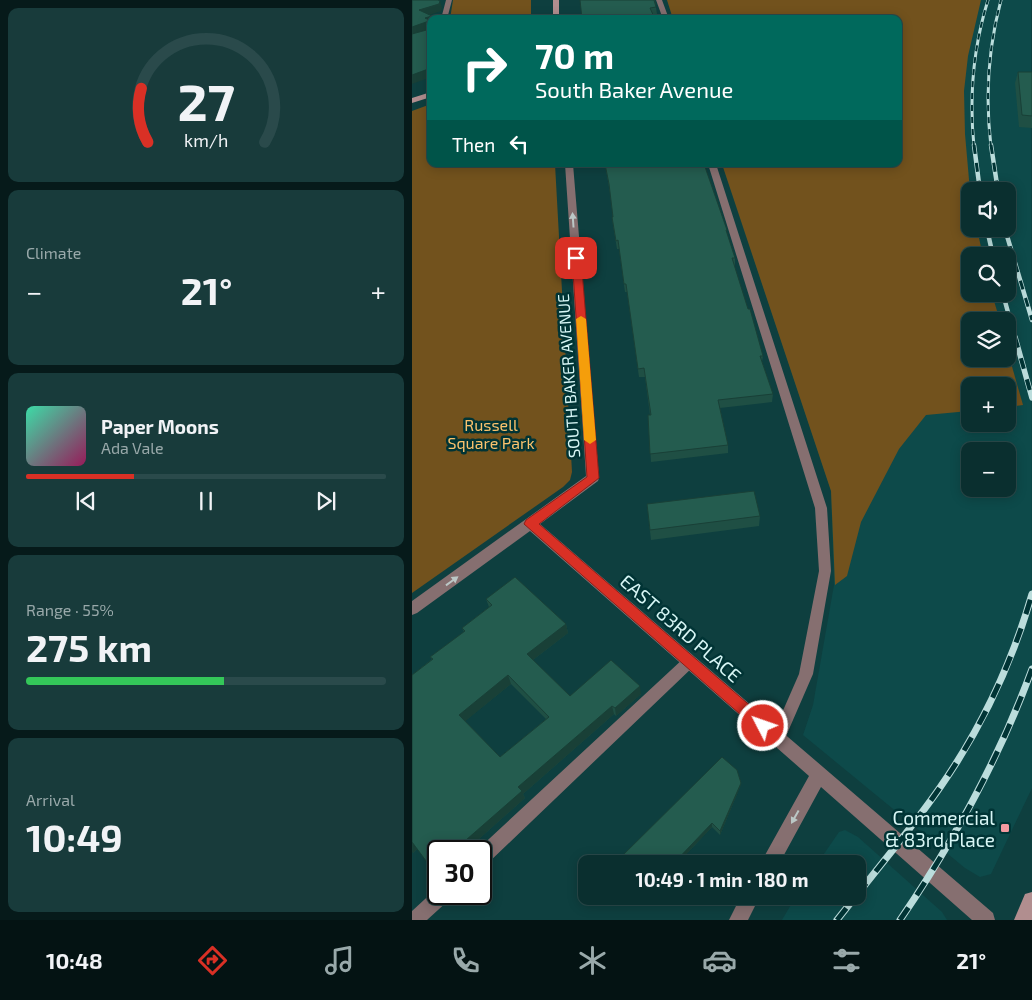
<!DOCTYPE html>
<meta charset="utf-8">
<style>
body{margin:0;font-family:"Exo 2",sans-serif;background:#183b3b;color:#f1f3f6;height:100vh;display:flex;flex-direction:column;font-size:19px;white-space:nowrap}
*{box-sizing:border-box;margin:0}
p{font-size:16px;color:#99a9aa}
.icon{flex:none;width:28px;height:28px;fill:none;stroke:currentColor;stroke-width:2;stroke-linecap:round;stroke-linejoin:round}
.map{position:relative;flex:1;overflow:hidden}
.details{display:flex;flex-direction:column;gap:8px;padding:8px;background:#061a1a;width:412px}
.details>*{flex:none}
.hud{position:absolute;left:15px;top:15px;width:475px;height:152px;border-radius:10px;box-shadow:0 2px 12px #0003,0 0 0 1px #2a4a4b;background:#00695c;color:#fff;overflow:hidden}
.fabs{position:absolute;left:549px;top:182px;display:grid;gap:10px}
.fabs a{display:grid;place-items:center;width:55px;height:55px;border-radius:10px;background:#0a2f2f;box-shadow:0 2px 12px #0003,0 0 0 1px #2a4a4b;font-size:25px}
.speed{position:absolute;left:15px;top:840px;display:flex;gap:10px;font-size:25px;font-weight:700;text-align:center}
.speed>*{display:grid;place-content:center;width:65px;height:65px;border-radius:50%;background:#0a2f2f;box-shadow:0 2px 12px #0003,0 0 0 1px #2a4a4b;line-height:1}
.speed .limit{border:2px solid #111;border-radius:8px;background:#fff;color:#111}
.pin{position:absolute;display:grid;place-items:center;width:42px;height:42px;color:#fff;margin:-21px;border-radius:10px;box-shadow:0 2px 8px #0006}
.me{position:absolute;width:55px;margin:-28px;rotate:311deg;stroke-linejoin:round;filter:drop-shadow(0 0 4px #0008)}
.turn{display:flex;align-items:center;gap:18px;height:105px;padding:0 25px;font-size:22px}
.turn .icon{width:65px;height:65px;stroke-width:2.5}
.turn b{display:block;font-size:35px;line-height:42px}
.then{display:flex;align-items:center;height:48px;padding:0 25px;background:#0003;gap:10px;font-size:19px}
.big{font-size:38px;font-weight:700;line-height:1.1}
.details .tile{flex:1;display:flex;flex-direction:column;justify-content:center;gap:8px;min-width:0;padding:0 18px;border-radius:10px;background:#183b3b}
.details .dial{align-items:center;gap:0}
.dial svg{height:130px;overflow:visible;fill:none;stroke:#2a4a4b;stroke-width:7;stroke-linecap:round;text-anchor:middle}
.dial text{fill:#f1f3f6;stroke:none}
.song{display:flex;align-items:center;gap:15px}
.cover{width:60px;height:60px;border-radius:8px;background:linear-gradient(135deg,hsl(160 70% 55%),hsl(330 70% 35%))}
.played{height:5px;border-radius:2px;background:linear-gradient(90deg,#d93025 30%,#2a4a4b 30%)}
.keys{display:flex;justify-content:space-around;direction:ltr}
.heat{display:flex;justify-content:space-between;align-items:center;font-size:28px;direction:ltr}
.charge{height:8px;border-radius:4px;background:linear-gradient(90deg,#34c759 55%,#2a4a4b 0)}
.trip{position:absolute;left:166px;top:855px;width:288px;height:50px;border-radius:10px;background:#0a2f2f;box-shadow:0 2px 12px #0003,0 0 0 1px #2a4a4b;font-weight:700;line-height:50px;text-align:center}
.tabs{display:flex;height:80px;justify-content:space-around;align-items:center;background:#041313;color:#99a9aa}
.tabs .icon{width:35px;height:35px}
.tabs .selected{color:#d93025}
.tabs b{font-size:22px;color:#f1f3f6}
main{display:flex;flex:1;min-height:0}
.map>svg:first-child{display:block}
.built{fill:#0d4a4a;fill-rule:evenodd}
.green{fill:#72521d}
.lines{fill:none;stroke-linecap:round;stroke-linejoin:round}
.lane{fill:#866f70;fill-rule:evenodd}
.street{fill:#866f70;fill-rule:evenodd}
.secondary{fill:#b18e8f;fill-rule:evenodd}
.rail-far3-casing{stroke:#bbdddc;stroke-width:3}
.rail-far2-casing{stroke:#bbdddc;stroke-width:4.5}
.rail-far1-casing{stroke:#bbdddc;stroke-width:5.5}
.rail-casing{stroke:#bbdddc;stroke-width:7}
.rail-far3{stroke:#003435;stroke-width:2;stroke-dasharray:6;stroke-linecap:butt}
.rail-far2{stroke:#003435;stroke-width:3;stroke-dasharray:9;stroke-linecap:butt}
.rail-far1{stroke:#003435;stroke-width:4;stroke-dasharray:11;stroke-linecap:butt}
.rail{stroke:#003435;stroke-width:5;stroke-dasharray:15;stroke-linecap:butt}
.wall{fill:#1f4f44;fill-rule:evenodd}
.shaded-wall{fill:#194037}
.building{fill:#245c4f;stroke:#194037;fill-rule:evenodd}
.oneway{fill:#bbc7c6}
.route{fill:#d93025;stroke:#8d1f18}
.slow{fill:#f59e0b}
.poi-dot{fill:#f49aa0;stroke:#003435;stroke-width:2}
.labels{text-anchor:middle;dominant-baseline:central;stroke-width:5;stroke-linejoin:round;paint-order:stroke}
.street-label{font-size:16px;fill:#d7f6f5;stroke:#003435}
.park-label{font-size:16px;fill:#fac26d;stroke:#003435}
.near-street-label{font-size:19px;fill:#d7f6f5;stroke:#003435}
.near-poi-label{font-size:19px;fill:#d7f6f5;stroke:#003435;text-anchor:end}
</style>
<main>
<section class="details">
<div class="tile dial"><svg viewBox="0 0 100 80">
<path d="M14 69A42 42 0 1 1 86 69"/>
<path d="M14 69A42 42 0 0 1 10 36" stroke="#d93025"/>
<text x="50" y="56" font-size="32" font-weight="700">27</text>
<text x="50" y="72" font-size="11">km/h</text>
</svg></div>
<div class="tile"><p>Climate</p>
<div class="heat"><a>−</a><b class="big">21°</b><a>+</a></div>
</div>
<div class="tile">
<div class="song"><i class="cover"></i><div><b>Paper Moons</b><p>Ada Vale</p></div></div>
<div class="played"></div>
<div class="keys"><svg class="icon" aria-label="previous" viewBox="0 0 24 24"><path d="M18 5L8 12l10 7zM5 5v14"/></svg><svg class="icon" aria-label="pause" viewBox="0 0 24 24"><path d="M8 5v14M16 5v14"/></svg><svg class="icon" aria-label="next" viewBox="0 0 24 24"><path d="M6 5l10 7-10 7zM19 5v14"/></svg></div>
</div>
<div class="tile"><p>Range · 55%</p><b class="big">275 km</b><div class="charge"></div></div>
<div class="tile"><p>Arrival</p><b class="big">10:49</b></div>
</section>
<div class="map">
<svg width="620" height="920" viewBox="0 0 620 920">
<rect width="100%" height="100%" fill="#0e3f3f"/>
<path class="built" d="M255,0h364l1,788 -41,86 -11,3 -15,-9 -162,-133 10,-30 21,-120 -3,-94 -109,-327h176v-145h-225zM558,191h37v38h-37zM558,256h37v38h-37zM558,321h37v38h-37zM558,386h37v38h-37zM558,451h37v38h-37z
M433,830l13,7 84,75 5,8h-165l14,-24h61v-32h-40l22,-32z"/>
<path class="green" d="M41,0h78v19h-81z
M255,0h314l-13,56 -4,35 1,43 5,57v38h7l6,27h-13v38h22l8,27h-30v38h37v-10l16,56 -16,2v-21h-37l-1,25 -43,4 -27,34 -38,73 -14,54 -12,9 -4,-94 -109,-327h176v-145h-225z
M19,104v60h124l17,308 -2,8 -7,7 -151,106v-482z"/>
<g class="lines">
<path class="lane" d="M34,0h6l-5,19h-6z
M244,0h6l7,19h-6z
M296,164h8l111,344 4,63 -18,103 -30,69 -5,2 -5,-2 -2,-5 28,-64 20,-103 -4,-63z
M277,656l5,2 2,4 -2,4 -207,198 -6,2v-15h-5l208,-193z
M25,888l1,6h13l-2,6 -22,20h-15v-9z"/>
<path class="street" d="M153,164h8l26,314 -1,3 -58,43 453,389 2,7h-23l-151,-133 -42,77h-19l49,-88 -279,-245 -113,82 -5,2v-14l174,-125z
M329,896h19l-12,24h-19z"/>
<path class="secondary" d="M141,0h6v19h-6z
M19,92v5l-19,6v-5z
M620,892v28h-18l11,-26z"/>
<g class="rail-far3-casing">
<path id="rail-far3" d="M562,147c-5,-50 -1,-99 14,-147
M579,147c-6,-50 -3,-99 10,-147"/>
</g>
<g class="rail-far2-casing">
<path id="rail-far2" d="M562,145l6,46
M579,145l7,46
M575,229l6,27
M593,229l27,91
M591,294l12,44"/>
</g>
<g class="rail-far1-casing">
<path id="rail-far1" d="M603,337l17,61"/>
</g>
<g class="rail-casing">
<path id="rail" d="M445,895c28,-36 58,-71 84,-109 41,-59 71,-123 91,-192
M425,920l19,-24
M488,920c54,-79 99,-161 132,-251"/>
</g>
<use href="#rail-far3" class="rail-far3"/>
<use href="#rail-far2" class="rail-far2"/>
<use href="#rail-far1" class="rail-far1"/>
<use href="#rail" class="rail"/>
</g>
<path class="wall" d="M168,0h75l2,14 -4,1z
M606,72h14v56l-13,-1 -4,-44z
M193,164h99l23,66v5l8,23v9h-1l29,89 -1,6 11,32 -1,8 -52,6 8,37v8l-77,9 -3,-47h2l-5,-38h-6l-12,-85h-2l-6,-43h-2l-4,-24 -1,-8h1l-3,-24z
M235,504l113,12 -1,10 -108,14z
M74,599l80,25 2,9 -35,27 37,36 71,-2 -25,22 -2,-2 -91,80 2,4 -55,49 3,4h-35l-21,-2 -4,4 -1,-178 20,-16 -2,-2 34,-25 -2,-4 27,-21zM99,684l35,35 -46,38 -35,-36z
M329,783l-1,4 -20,48 -8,-8 -35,37 -57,-1 -1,-4z"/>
<path class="shaded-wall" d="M28,1l2,7 -1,3 -20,7 -2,-8z
M20,16v3h-1v4l-2,-2 1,8 -18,6v-8l13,-9z
M19,68v9l-19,7v-9z
M154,624l2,9 -39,30 -2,-9z
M96,675l3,9 -48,39 -4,-8z
M228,686l1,8 -25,22 -1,-8z
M200,706l2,8 -91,80 2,4 -55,49 3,4h-13l6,-11 52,-53z
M329,783l-1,4 -20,48v-4z
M300,823v4l-35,37h-4z
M0,842l5,7 -4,4 -1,-1z
M26,870v8l-3,-5z"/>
<path class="building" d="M0,0h26l2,1 -1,3 -20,6 13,6 -7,2 6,3v2l-2,-2 -17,6z
M168,0h74l2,7 -6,1 5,11h-73z
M19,25v43l-19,7v-41l18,-5z
M606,72h14v44l-10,-1z
M193,164h99l23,66h-1l9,28h-3l16,51h2l13,47h-3l13,38 -55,6 10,45 -78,9 -2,-39h3l-7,-47 -6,1 -12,-85h-2l-6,-44 -2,1 -4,-24h1l-4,-33z
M342,491l6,25 -110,14 -3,-26z
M103,577l51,47 -39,30 43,42 41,-36 29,26 -25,22 -3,-2 -94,81 4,4 -56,49 3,4 -9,7h-22v19l-3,3 -23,-31v-167l21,-16 -3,-2 35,-26 -3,-3 30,-23 -6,-6zM96,675l41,42 -49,40 -41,-42z
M310,757l15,13 4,13 -21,48 -8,-8 -39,41h-50l-4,-5z"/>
<defs><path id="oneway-solid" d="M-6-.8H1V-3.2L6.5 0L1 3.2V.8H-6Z" transform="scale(1.25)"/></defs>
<g class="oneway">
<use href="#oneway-solid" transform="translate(161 220) rotate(-94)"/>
<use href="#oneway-solid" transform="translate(40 581) rotate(-36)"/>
<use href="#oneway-solid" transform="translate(383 817) rotate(119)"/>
</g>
<path class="route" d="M164,255l5,3 18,220 -60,46 229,197 2,5 -2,4 -5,3 -5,-3 -234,-206 2,-4 61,-43 -15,-219z"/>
<path class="slow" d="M169,316l5,3 10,121 -6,4 -6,-4 -8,-121z"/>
<rect class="poi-dot" x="588" y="823" width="10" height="10" rx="2.5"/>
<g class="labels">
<g class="street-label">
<text transform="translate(156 376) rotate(-94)">SOUTH BAKER AVENUE</text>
</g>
<g class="park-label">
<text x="79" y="424">Russell<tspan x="79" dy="18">Square Park</tspan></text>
</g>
<g class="near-street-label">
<text transform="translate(269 628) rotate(41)">EAST 83RD PLACE</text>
</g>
<g class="near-poi-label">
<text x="583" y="817">Commercial<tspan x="583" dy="22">&amp; 83rd Place</tspan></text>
</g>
</g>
</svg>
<div class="fabs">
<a><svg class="icon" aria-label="sound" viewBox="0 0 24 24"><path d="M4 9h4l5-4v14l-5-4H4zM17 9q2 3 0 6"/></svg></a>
<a><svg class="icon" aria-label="search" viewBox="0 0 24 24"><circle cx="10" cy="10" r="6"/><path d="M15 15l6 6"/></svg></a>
<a><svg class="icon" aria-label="layers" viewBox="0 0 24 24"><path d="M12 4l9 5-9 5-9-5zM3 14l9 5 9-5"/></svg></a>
<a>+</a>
<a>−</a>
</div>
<div class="speed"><div class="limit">30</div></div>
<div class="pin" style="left:164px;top:258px;background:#d93025"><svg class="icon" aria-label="arrive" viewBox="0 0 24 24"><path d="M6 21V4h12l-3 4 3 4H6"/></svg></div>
<svg class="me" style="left:351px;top:726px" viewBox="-20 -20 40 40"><circle r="17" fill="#d93025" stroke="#fff" stroke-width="3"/><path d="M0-11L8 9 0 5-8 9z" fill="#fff"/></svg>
<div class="trip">10:49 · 1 min · 180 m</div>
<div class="hud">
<div class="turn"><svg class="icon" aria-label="right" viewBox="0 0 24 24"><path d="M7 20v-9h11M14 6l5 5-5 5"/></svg><div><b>70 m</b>South Baker Avenue</div></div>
<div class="then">Then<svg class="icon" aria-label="left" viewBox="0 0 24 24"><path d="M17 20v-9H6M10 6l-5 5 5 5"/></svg></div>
</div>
</div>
</main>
<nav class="tabs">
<b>10:48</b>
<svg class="icon selected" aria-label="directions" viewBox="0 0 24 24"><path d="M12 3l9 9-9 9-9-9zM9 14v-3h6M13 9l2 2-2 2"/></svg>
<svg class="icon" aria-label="music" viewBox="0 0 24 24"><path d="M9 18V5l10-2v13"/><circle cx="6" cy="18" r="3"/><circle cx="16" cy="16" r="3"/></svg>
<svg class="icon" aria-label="phone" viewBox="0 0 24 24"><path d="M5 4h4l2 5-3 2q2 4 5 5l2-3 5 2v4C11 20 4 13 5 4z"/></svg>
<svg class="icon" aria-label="climate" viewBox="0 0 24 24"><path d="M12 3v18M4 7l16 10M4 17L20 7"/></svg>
<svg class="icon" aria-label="car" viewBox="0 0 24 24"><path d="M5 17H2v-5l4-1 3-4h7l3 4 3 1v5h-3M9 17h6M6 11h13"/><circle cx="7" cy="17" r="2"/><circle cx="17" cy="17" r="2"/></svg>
<svg class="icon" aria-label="filters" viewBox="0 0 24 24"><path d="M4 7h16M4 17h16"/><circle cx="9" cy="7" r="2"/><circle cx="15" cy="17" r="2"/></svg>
<b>21°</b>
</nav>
